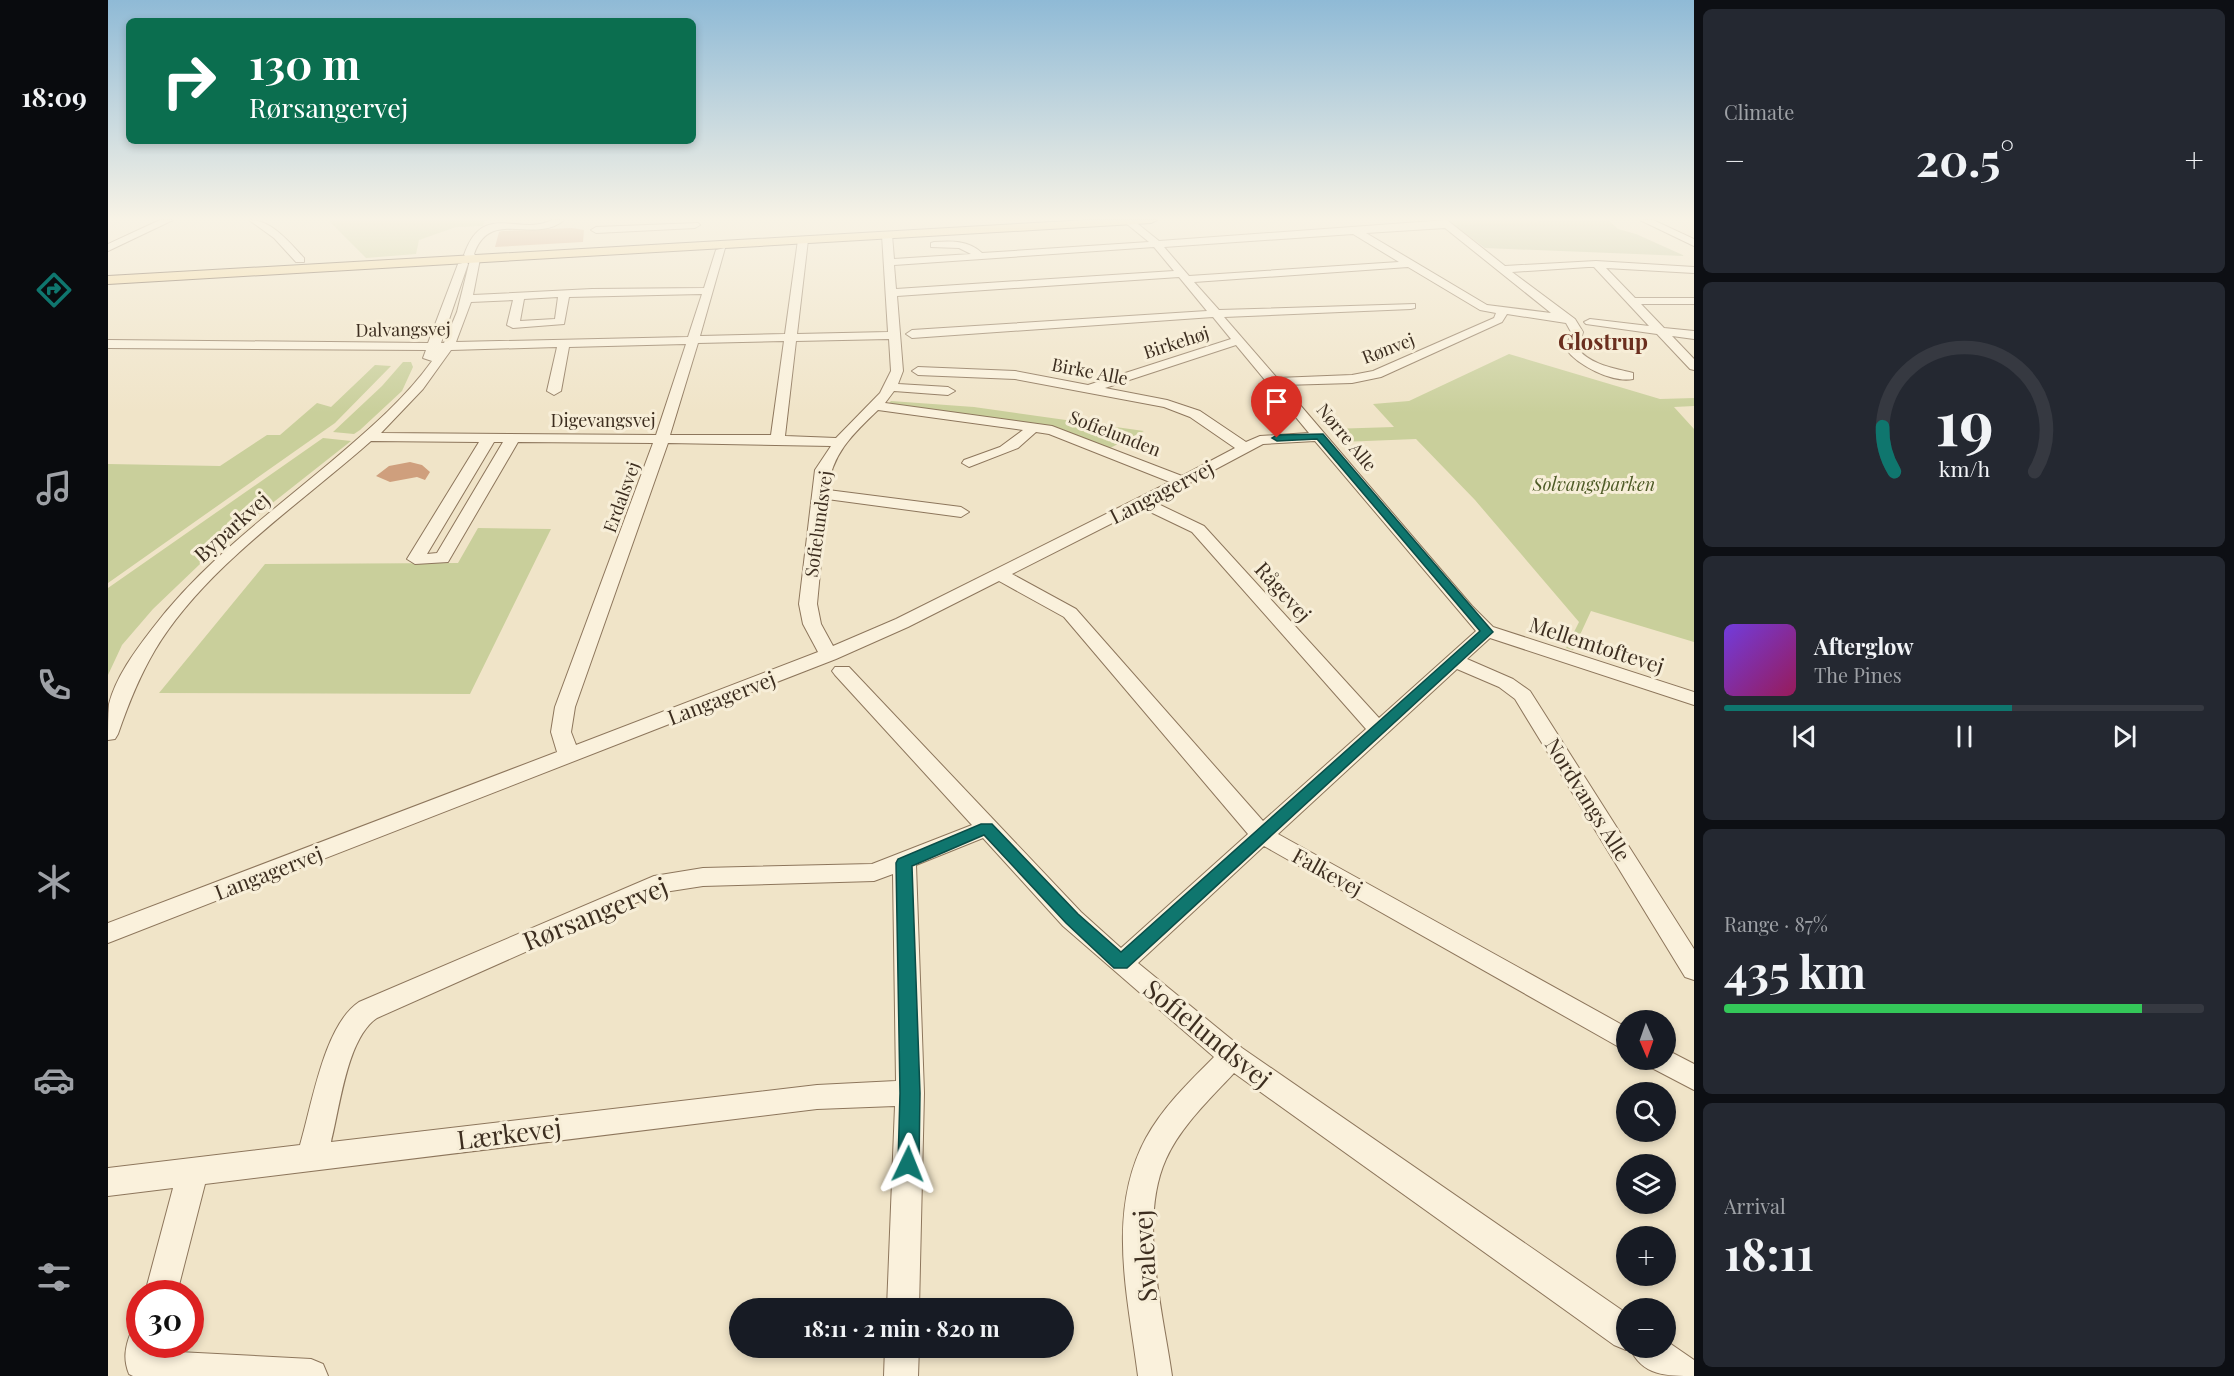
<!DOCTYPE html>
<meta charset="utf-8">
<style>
body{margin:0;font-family:"Playfair Display",serif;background:#242831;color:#f1f3f6;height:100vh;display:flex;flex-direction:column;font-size:22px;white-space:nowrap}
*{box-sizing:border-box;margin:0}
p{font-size:20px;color:#9ea1a6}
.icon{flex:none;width:33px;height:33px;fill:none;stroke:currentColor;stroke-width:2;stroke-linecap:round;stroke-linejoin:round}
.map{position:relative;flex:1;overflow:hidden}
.details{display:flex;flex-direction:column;gap:9px;padding:9px;background:#0d0f14;width:540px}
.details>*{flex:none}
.top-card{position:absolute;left:18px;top:18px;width:570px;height:126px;border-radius:9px;box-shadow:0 3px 9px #0003;background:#0b6e4f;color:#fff;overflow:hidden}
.needle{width:39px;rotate:178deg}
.fabs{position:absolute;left:1508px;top:1010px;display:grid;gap:12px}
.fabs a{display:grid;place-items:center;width:60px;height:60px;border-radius:50%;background:#171b24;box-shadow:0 3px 9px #0003;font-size:30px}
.speed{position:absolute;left:18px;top:1280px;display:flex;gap:12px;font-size:30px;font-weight:700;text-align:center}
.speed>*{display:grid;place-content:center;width:78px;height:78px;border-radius:50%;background:#171b24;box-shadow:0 3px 9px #0003;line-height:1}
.speed .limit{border:9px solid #d22;background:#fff;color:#111}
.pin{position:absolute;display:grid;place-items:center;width:51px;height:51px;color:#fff;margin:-62px -26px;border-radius:50% 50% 50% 0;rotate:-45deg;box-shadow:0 0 6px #0007}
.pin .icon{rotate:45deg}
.me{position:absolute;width:66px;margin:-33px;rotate:2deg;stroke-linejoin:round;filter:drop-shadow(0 0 4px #0008)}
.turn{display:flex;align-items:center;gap:21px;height:126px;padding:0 24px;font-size:27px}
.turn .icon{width:78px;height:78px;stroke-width:2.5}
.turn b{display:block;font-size:42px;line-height:51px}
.big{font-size:45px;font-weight:700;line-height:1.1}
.details .tile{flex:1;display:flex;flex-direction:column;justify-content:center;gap:9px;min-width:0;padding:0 21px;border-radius:9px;background:#242831}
.details .dial{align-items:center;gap:0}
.dial svg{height:156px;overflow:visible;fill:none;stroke:#363941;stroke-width:7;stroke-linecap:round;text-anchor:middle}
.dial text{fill:#f1f3f6;stroke:none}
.song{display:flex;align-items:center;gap:18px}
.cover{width:72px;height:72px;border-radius:9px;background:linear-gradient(135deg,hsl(260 70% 55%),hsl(330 70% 35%))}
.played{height:6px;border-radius:3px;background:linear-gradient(90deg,#0f766e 60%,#363941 60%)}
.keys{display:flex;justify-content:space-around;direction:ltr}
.heat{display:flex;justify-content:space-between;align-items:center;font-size:33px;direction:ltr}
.charge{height:9px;border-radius:4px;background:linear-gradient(90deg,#34c759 87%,#363941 0)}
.trip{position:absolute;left:621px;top:1298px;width:345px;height:60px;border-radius:30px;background:#171b24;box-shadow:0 3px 9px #0003;font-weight:700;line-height:60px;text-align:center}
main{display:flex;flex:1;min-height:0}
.dock{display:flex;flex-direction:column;width:108px;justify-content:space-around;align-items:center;background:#090b0e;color:#9ea1a6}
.dock .icon{width:42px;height:42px}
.dock .active{color:#0f766e}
.dock b{font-size:27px;color:#f1f3f6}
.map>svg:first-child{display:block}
.green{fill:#c9cf9b}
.cemetery{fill:#bfc49a}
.building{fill:#cf9f7d}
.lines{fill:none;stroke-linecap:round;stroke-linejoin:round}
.minor-casing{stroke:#8d765c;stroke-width:2}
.major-casing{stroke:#5b4430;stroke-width:2}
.minor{fill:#faf1dc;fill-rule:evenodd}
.major{fill:#f3d9a0;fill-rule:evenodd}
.route{fill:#0f766e;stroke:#0a4d48;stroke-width:1.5}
.labels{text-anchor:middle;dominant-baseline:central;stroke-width:6;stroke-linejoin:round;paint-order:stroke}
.far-street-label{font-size:18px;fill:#3d2e20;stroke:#f7eed8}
.far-park-label{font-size:18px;font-style:italic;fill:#4d5a26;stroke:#f7eed8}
.street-label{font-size:21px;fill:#3d2e20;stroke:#f7eed8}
.far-district-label{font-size:22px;font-weight:bold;fill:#6b2e1e;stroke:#f7eed8}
.near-street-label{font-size:26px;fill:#3d2e20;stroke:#f7eed8}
</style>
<main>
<nav class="dock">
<b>18:09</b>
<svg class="icon active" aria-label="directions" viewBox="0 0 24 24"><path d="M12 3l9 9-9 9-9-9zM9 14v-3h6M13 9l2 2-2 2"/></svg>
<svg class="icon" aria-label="music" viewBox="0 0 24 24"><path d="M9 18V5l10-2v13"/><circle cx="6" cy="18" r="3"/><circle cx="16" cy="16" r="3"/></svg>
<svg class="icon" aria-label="phone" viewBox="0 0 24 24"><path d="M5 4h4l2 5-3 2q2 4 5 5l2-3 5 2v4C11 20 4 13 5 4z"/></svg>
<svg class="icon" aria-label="climate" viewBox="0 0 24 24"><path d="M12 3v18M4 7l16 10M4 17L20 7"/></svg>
<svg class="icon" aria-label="car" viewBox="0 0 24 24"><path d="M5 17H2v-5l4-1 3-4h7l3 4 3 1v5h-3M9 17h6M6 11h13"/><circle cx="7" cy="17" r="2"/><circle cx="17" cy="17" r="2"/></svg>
<svg class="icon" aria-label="filters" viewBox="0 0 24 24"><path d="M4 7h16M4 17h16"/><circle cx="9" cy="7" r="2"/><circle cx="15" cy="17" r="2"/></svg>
</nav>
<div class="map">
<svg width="1586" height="1376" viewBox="0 0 1586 1376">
<rect width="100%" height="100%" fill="#f0e4c8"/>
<path class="green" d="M220,220h157l-2,6 -27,1 -37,13 -3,14 -50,4z
M1340,220h86l5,3 -85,2z
M1401,354l151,45 34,-1v8l-20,1 20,22v213l-103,-31 -18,39 -7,-2 13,-26 -104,-122 -59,-61 -75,3 -11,-13 64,-2 -21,-23 36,-3z
M295,362h8l2,5 -11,24 -42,39 -6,4 -21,-2 49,-46z
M267,365l16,1 -56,57 -227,160v-119l112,2 47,-31h13l37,-32 14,4z
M783,401l83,6 170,24 -36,18 -51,-20 -171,-23z
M215,438l28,3 -128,101 -70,67 -31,36 -14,30v-87z
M370,528l73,1 -81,165 -311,-1 106,-129 193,-1z"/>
<path class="cemetery" d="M1426,220h74l10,9 18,5 49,22 -200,-8 -31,-23 84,-3z"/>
<path class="building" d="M464,228l12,2 -1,12 -88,5 4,-15 3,-1z
M302,462l12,3 8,7 -5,8 -8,-3 -27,5 -14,-6 13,-10z"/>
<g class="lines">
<g class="minor-casing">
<path id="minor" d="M52,220h13l-65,31v-7z
M141,220c23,0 40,22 55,38v4h-8l-22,-24z
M444,220h12c-29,25 -74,-13 -90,34l6,5 -7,36 119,-6 112,-1 12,-38 9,-2 -25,88 85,-2 13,-94 5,-3 5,3 -11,94 91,-2 -6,-97 5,-3 5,3 2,24 77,-5 -12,-6 -28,-1v-4l3,-1c18,-1 34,-2 48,11l167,-11 -27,-22h11l26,21 288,-21 58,46 91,-5 98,6v6l-88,-5 29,30h59v6h-53l23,24 30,3v8l-22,-3 22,23v11l-4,-1 -33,-35 -71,-10 -2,-2 6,-3 59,7 -55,-59h-6l-76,5 63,47 8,13 -5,17c13,16 36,19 55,24v6c-21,4 -56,-14 -67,-30l5,-17 -5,-9 -59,-9 -5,8 -121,55 -29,6 -69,2 189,221 21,21 201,65v13l-204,-67 -23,21 46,20 17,12 164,258v31l-9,-3 -170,-278 -16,-12 -42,-18 -179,165 348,193v24l-362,-205 -126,117 104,85 384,265v34h39v-7l29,20v16c-27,0 -52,0 -64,-28l-4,2 -12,-5 -380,-272c-24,26 -53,53 -68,86 -28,62 -3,152 6,217h-34c-10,-79 -32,-164 8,-238 17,-31 43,-56 68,-81l-151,-131 -80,-88 -67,27 8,228 -5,215h-32l8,-202 -78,3 -612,75 -28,109h-32l28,-105 -65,8v-28l192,-23c12,-40 24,-120 59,-143l295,-126 49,-8 169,-4 100,-39 -137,-150 -3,-4 3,-4h14l232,245 40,36 127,-114 -184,-217 -65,-36 -91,46 -72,32 -728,284v-20l449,-171 -6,-20 4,-25 98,-264 -135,-1 -70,120 -33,2 -8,-5 72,-117 -108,-1c-71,63 -167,127 -216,209 -16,27 -27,55 -37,84l-3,5 -7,1c0,-11 0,-25 1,-36 7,-27 26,-53 43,-75 50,-66 117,-115 180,-168 36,-31 72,-61 100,-100l-9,-3 3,-8 -318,-2v-8l320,3 30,-79 9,-2 1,2 -27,79h3l13,-31 13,-52 -6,-5c19,-55 54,-18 88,-35zM1337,228l106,85 -64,-8 -121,-72zM1245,234l46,28 -210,14 -25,-29zM1046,247l20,24 -278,18 -2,-24zM1300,267l72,43 16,3 -2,5 -121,53 -21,4 -75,3 -53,-61 187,-8 4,-1v-4l-196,6 -25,-28zM1071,277l28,34 -295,19 -6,4 6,4 301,-21 18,22 -143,46 -73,-14 -97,-4 -6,4 6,4 97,4 149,28 26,10 45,31 -53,28 -130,-50 -167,-23 9,-12 54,4 7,-4 -7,-4 -50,-3 5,-13 -6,-75zM594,294l-14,43 -232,5 15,-40 42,-2 -6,25 6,3 51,-4 5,-27zM450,297l-3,22 -35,2 4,-22zM781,339l2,32 -11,22 -44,45 -51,-2 11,-95zM676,341l-13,94h-101l28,-92zM578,344l-30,91 -275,-2 42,-44 28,-39 106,-3 -10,44 7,4 7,-4 8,-44zM1128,345l73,88 -49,3 -14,6 -46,-31 -33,-11 -62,-12zM770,410l145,20 -23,17 -36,13 -2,3 7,4 49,-19 18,-16 13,2 121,48 -274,137 -63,27 -12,-22 -4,-20 10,-105 134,18 8,-5 -8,-5 -133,-17c3,-36 25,-56 50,-80zM1207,441l161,190 -97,87 -175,-192 -50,-24 109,-58zM386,442h9l-66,111 -10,1zM560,443l163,3 -16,24 -16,134 4,20 15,28 -242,93 -5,-13 4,-25zM1034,508l50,24 174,197 -103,92 -187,-212 -64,-35zM785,874l3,207 -79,4 -486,57c9,-35 16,-104 46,-124l281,-125 45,-7 171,-5z
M1532,220h13l41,19v7z
M590,223l2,2 -5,3 -99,5 -5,-3 5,-3z
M1557,1049l29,15v26l-44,-23 -4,-8h19z
M32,1329v15h20l-1,7 152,8 12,5 5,12h-195l-4,-2c-6,-15 -4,-27 2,-42z
M777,1347h34l-1,29h-34z"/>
</g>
<g class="major-casing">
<path id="major" d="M980,220h69l-6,3 -1043,61v-8z"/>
</g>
<use href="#minor" class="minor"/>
<use href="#major" class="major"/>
</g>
<linearGradient id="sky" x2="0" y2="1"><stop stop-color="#8fbad6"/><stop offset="0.53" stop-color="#f8f3e6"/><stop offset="1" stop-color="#f8f3e6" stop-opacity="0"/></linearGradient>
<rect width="1586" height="413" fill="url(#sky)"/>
<path class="route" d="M1215,434l170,198 -366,336h-13l-48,-45 -82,-88 -72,31 8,227 -1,71 -4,7 -7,3 -7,-3 -3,-7 2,-71 -4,-230 2,-4 83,-35h11l86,90 43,38 359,-321 -163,-192 -40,2 -5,-3 5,-3z"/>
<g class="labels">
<g class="far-street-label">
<text transform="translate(295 329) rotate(-1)">Dalvangsvej</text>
<text transform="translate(1068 342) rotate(-18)">Birkehøj</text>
<text transform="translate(1280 348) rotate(-21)">Rønvej</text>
<text transform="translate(982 371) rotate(11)">Birke Alle</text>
<text x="495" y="420">Digevangsvej</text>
<text transform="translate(1007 433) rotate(21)">Sofielunden</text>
<text transform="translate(1239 437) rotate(50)">Nørre Alle</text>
<text transform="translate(513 497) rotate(-70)">Erdalsvej</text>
<text transform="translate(710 524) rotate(-82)">Sofielundsvej</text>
</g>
<g class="far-park-label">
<text x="1486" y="484">Solvangsparken</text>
</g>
<g class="street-label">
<text transform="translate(1053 491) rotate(-27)">Langagervej</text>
<text transform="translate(123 526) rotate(-42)">Byparkvej</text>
<text transform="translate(1176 591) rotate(48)">Rågevej</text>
<text transform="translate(1489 644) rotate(18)">Mellemtoftevej</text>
<text transform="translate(613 697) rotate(-21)">Langagervej</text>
<text transform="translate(1481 799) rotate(58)">Nordvangs Alle</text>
<text transform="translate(1220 871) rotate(29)">Falkevej</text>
<text transform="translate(160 872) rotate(-21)">Langagervej</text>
</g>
<g class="far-district-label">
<text x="1495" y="341">Glostrup</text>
</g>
<g class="near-street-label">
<text transform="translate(487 913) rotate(-22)">Rørsangervej</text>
<text transform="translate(1100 1033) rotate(39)">Sofielundsvej</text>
<text transform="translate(401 1133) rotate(-7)">Lærkevej</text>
<text transform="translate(1036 1256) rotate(-93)">Svalevej</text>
</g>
</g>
</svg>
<div class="fabs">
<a><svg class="needle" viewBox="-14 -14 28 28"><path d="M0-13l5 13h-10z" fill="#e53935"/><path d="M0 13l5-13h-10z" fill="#9ea1a6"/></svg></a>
<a><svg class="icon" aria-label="search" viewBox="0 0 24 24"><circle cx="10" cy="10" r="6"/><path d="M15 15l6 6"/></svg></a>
<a><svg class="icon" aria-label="layers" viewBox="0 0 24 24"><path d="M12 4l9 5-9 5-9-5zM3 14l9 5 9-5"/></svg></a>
<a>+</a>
<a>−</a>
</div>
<div class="speed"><div class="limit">30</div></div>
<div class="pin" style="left:1169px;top:438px;background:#d93025"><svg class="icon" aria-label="arrive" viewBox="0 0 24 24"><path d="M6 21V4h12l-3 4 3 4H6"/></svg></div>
<svg class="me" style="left:800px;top:1164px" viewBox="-20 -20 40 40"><path d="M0-17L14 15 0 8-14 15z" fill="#0f766e" stroke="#fff" stroke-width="4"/></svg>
<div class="trip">18:11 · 2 min · 820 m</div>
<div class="top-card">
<div class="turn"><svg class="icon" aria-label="right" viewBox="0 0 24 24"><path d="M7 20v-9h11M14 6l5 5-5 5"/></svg><div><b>130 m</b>Rørsangervej</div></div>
</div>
</div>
<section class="details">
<div class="tile"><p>Climate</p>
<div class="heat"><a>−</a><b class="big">20.5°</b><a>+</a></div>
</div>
<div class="tile dial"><svg viewBox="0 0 100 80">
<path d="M14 69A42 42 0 1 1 86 69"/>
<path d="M14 69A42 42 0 0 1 8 46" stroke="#0f766e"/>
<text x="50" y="56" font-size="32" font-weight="700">19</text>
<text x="50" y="72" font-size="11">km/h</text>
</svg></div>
<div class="tile">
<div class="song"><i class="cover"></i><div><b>Afterglow</b><p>The Pines</p></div></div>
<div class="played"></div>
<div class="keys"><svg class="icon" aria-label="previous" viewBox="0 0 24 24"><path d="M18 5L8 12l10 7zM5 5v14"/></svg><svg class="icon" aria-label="pause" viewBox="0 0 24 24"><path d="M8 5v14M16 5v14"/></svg><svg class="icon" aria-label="next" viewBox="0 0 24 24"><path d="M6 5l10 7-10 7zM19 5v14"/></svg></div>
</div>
<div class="tile"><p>Range · 87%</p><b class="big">435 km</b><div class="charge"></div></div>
<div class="tile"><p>Arrival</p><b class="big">18:11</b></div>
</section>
</main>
